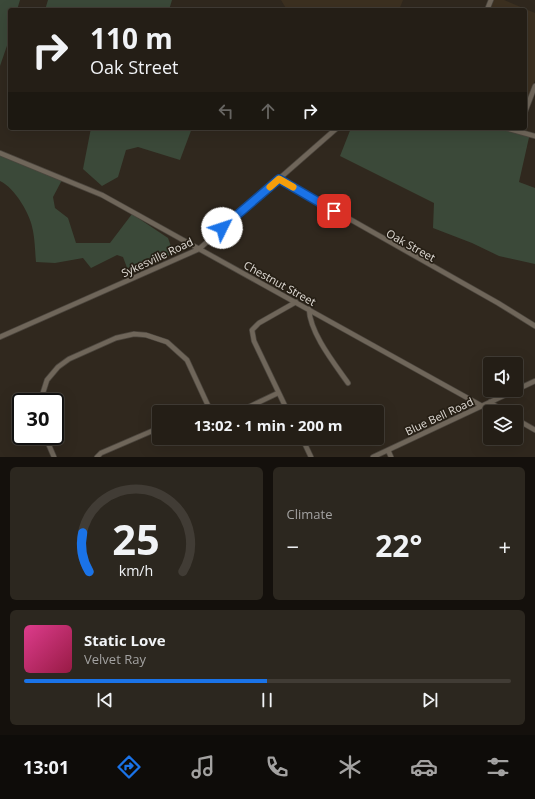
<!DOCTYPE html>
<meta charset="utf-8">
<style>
body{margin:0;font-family:"Open Sans",sans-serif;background:#2c271f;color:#f1f3f6;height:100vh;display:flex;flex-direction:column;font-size:15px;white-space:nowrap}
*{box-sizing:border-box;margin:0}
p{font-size:13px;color:#a3a2a1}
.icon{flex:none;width:22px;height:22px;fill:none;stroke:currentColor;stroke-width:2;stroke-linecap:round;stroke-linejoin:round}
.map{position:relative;height:457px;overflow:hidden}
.details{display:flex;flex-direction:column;gap:10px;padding:10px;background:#14100c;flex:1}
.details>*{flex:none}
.hud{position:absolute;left:8px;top:8px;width:519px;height:122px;border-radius:4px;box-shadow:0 4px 16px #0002,0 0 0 1px #413c35;background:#241e16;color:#f1f3f6;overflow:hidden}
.tools{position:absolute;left:483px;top:357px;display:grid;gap:8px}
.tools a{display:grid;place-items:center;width:40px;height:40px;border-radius:4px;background:#241e16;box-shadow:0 4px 16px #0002,0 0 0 1px #413c35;font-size:20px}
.speed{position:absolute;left:12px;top:393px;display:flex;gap:8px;font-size:20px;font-weight:700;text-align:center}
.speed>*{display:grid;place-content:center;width:52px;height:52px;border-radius:50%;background:#241e16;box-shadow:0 4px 16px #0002,0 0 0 1px #413c35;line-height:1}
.speed .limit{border:2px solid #111;border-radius:6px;background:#fff;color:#111}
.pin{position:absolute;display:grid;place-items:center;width:34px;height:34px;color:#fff;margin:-17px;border-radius:8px;box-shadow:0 2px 6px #0006}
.me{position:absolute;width:44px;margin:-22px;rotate:49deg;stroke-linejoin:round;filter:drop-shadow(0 0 3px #0008)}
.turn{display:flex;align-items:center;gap:14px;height:84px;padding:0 16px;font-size:18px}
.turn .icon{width:52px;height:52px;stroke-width:2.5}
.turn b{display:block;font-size:28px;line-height:34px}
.lanes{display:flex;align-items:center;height:38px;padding:0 16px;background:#0003;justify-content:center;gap:20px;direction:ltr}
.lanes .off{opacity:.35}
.big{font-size:30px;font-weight:700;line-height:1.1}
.details .widget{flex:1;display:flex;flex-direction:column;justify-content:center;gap:6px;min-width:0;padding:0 14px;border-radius:6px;background:#2c271f}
.details .dial{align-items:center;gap:0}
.dial svg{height:104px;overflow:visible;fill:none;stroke:#413c35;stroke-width:7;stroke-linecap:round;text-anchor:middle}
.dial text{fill:#f1f3f6;stroke:none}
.song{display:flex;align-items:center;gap:12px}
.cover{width:48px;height:48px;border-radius:6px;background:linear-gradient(135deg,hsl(330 70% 55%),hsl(340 70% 35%))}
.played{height:4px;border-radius:2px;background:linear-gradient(90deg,#1a73e8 50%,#413c35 50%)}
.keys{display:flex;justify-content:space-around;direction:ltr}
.heat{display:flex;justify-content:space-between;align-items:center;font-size:22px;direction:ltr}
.details .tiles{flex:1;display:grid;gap:10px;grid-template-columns:1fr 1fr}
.widget:last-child{grid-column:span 2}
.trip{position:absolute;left:152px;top:405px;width:232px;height:40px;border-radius:4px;background:#241e16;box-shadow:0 4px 16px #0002,0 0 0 1px #413c35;font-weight:700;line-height:40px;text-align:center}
.tabs{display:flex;height:64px;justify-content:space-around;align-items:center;background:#0e0c09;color:#a3a2a1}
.tabs .icon{width:28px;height:28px}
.tabs .current{color:#1a73e8}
.tabs b{font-size:18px;color:#f1f3f6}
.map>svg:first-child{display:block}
.built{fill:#3c3020}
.green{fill:#3b4939}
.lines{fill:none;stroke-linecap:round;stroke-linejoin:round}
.minor-casing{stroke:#4c463e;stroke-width:6}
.minor{stroke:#6f665a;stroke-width:4.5}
.route-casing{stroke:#114b97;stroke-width:10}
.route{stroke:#1a73e8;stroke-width:7}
.slow{stroke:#f59e0b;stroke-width:7}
.labels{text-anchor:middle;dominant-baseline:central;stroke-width:3.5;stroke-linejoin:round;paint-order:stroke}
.street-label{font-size:11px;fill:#e1dcd6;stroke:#261f15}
</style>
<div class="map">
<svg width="535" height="457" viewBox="0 0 535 457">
<rect width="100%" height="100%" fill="#30281e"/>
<path class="built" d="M281,0h122l-4,10h-112z
M494,0h10l31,13v67l-10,25v-95h-35z"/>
<path class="green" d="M0,0h20l-3,10h-7v27l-10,29z
M48,0h124l-3,10h-124z
M91,128h101l-12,32 -42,-13 -12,3 -8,27 -16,9 -19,-17z
M351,128h158l21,5 -11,49 16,6v76l-36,-8 -27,-13 -39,-15 1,-25 -94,-47z
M0,155l62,25 -9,17 2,11 13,10 8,25h34l22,-29 36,24 5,14 -7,6 -37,15 -6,-16 -6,-2 -26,13 -8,-10 -28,5 -19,-1c-1,-10 -1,-21 -3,-31 -2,-16 -18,-43 -33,-50z"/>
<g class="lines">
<g class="minor-casing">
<path id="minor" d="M487,10l4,-10
M525,112l10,-26
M506,128l29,8
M0,153l102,42 380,211
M279,179l219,124 37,23
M309,309c1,24 25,54 39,74
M0,337l199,-88 138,-121
M516,375l6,12
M40,402l7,-22 11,-13 11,-8 47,-21 18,-4 12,1 21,7 20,18 24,52
M490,402l14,10
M238,412l40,-19
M288,412l-34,-71 -2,-11 7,-7 37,-21
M516,419l19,11
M45,436l9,21
M302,438l9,19
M388,450l3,7
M97,457l4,-4 58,-25
M373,457l162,-76"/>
</g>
<use href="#minor" class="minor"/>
</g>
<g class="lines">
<g class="route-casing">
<path id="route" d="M222,228l57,-49 55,32"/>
</g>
<use href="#route" class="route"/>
<path class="slow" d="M270,187l9,-8 14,8"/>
</g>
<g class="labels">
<g class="street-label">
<text transform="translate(411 245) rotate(29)">Oak Street</text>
<text transform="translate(157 257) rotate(-25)">Sykesville Road</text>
<text transform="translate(280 283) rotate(29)">Chestnut Street</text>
<text transform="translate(439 416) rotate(-25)">Blue Bell Road</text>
</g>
</g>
</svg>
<div class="tools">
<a><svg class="icon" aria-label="sound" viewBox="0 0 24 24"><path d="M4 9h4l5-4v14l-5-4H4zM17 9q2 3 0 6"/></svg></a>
<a><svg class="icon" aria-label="layers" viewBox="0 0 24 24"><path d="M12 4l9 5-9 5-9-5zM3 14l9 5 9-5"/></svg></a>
</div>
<div class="speed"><div class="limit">30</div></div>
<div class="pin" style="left:334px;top:211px;background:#d93025"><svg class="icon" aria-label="arrive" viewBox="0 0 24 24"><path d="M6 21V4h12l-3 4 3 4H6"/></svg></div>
<svg class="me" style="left:222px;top:228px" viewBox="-20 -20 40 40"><circle r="19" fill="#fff"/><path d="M0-13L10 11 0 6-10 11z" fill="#1a73e8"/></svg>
<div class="trip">13:02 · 1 min · 200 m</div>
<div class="hud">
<div class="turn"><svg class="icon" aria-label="right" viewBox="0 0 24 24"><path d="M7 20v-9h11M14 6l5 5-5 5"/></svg><div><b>110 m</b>Oak Street</div></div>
<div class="lanes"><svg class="icon off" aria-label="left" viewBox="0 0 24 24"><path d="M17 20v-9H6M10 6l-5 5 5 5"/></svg><svg class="icon off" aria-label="ahead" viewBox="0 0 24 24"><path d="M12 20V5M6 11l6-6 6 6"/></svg><svg class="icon" aria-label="right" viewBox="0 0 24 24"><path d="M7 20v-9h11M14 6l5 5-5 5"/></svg></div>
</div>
</div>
<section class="details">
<div class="tiles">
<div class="widget dial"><svg viewBox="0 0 100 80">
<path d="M14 69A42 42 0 1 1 86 69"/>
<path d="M14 69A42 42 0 0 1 9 39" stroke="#1a73e8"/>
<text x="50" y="56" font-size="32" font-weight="700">25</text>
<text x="50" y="72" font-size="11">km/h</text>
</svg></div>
<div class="widget"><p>Climate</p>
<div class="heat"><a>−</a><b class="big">22°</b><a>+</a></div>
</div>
<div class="widget">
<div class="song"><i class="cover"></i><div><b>Static Love</b><p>Velvet Ray</p></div></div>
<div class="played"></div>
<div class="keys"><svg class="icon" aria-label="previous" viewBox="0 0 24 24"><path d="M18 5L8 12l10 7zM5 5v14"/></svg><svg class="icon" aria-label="pause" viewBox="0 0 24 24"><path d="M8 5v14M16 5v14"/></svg><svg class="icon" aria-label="next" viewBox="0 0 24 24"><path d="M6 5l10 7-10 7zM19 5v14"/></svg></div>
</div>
</div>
</section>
<nav class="tabs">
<b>13:01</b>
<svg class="icon current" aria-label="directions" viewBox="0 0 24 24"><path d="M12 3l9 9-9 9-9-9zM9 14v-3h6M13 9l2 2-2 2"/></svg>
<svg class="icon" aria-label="music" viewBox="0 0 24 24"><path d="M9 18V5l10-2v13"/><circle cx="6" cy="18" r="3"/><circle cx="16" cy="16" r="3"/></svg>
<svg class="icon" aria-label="phone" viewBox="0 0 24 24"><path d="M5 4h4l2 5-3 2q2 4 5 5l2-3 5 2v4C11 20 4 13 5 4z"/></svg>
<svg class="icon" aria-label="climate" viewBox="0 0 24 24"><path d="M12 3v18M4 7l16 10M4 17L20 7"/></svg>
<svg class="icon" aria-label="car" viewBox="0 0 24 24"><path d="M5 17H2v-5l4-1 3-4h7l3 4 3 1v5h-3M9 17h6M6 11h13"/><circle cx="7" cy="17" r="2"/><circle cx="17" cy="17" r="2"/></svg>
<svg class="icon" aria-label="filters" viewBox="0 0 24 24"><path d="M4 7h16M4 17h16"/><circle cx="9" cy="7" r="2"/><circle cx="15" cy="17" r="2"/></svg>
</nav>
